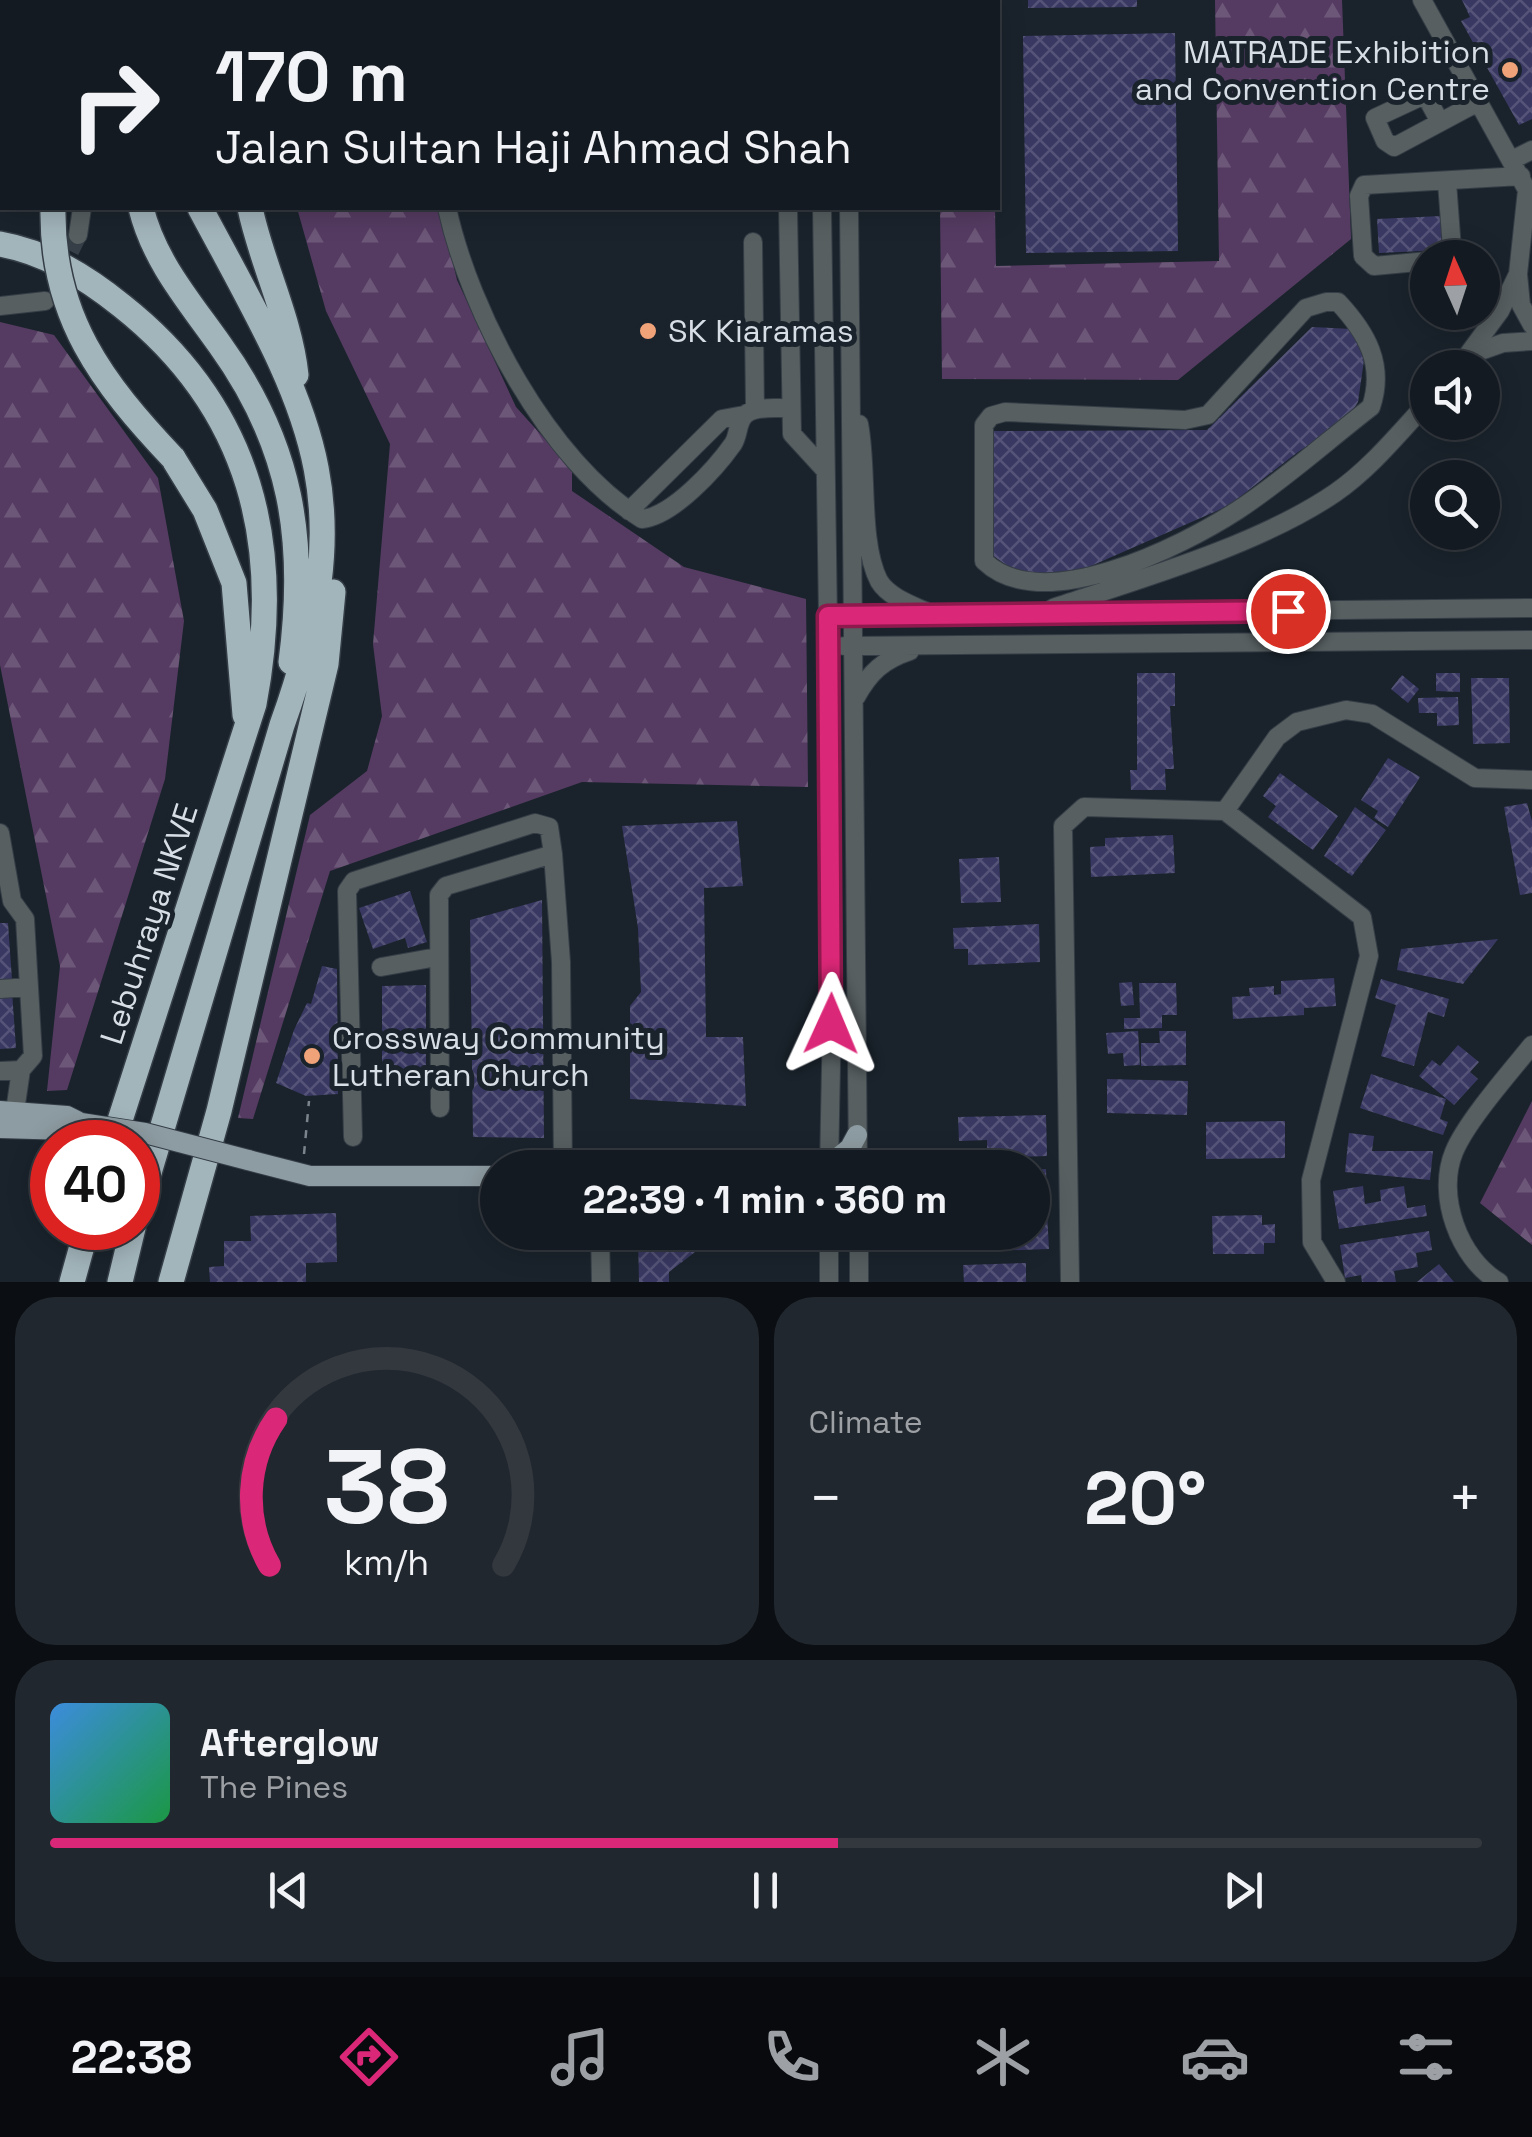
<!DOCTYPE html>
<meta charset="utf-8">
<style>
body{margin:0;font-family:"Space Grotesk",sans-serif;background:#21272e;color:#f1f3f6;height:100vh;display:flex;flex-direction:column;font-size:38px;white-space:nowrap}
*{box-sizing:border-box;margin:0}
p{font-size:32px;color:#9da1a5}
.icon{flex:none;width:55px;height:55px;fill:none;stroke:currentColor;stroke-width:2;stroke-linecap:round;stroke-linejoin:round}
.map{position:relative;height:1282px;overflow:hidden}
.details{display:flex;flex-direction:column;gap:15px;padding:15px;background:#0b0e12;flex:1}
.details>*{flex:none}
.hud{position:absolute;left:0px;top:0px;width:1000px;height:210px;box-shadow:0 5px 25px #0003,0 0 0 2px #33383f;background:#141a21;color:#f1f3f6;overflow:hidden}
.needle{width:65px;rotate:357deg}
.buttons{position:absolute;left:1410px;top:240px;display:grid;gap:20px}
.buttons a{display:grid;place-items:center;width:90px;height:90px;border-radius:50%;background:#141a21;box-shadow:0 5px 25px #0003,0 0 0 2px #33383f;font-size:50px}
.speed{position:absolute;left:30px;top:1120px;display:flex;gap:20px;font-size:50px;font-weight:700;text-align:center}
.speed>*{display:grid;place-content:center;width:130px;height:130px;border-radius:50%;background:#141a21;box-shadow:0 5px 25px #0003,0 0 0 2px #33383f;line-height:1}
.speed .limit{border:15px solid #d22;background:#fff;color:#111}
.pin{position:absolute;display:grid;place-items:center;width:85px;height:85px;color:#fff;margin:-42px;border:5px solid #fff;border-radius:50%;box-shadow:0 2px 10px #0007}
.me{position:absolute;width:110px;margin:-55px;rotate:1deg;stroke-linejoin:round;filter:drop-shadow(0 0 8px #0008)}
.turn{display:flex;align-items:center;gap:35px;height:210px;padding:0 50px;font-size:45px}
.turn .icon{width:130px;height:130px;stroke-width:2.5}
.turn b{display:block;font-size:70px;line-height:85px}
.big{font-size:75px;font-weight:800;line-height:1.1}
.details .card{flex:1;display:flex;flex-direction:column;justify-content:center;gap:15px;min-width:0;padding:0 35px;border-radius:40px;background:#21272e}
.details .dial{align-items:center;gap:0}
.dial svg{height:260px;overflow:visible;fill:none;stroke:#33383f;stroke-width:7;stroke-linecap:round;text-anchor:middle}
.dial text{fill:#f1f3f6;stroke:none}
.song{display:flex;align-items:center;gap:30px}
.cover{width:120px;height:120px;border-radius:15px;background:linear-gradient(135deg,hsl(210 70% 55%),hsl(140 70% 35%))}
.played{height:10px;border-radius:5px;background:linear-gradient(90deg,#db2777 55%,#33383f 55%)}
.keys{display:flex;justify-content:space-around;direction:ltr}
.heat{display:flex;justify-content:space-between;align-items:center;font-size:55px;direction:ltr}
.details .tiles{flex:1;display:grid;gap:15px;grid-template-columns:1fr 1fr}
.card:last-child{grid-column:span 2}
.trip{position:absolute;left:480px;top:1150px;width:570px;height:100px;border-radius:50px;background:#141a21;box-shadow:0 5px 25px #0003,0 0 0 2px #33383f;font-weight:800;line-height:100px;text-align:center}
.tab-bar{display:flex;height:160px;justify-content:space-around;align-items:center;background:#080a0d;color:#9da1a5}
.tab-bar .icon{width:70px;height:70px}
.tab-bar .active{color:#db2777}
.tab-bar b{font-size:45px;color:#f1f3f6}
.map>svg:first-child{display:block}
.forest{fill:url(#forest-firs)}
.building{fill:url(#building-cross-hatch)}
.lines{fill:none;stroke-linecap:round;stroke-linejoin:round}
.minor-tunnel{stroke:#363f48;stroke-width:18;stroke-dasharray:18 9;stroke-linecap:butt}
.minor-casing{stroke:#353d46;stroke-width:20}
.major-casing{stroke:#353d46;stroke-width:22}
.highway-casing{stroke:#353d46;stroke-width:28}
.path{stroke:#7b838b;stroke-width:2.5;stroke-dasharray:8 8;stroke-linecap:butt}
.minor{stroke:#575f61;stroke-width:18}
.major{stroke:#8d9ca2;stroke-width:20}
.highway{stroke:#a2b5bb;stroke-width:25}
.major-bridge-casing{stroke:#353d46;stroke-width:22;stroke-linecap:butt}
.highway-bridge-casing{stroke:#353d46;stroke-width:28;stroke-linecap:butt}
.major-bridge{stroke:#8d9ca2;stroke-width:20}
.highway-bridge{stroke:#a2b5bb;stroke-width:25}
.route-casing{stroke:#8e194d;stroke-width:25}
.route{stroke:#db2777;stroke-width:18}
.poi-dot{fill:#f0a279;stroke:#1a232c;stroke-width:4}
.labels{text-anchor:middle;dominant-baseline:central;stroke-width:10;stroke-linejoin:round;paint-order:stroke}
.poi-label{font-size:32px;fill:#d8dee5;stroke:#1a232c;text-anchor:start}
.street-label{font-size:32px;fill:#d8dee5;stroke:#1a232c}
</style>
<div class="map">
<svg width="1532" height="1282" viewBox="0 0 1532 1282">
<defs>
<pattern id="forest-firs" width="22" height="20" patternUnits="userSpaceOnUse" patternTransform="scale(2.5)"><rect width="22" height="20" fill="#553b62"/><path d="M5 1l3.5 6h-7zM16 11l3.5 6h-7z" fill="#6d5778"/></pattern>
<pattern id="building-cross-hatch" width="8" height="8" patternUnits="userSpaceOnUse" patternTransform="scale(2.5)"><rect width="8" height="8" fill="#393862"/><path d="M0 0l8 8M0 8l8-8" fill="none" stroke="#555478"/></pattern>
</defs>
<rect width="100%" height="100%" fill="#1a232c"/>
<path class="forest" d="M1215,0h127l9,239 -173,141 -236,-1 -2,-171h55l1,58 223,-5z
M297,208h143l17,72 59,127 56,62v22l112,76 122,32 2,188 -226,-5 -252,89 -77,248 -15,-1 72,-303 57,-44 15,-55 -9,-72 17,-200 -64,-133z
M0,322l54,13 104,143 26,143 -19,158 -98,311 -20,1 13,-125 -60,-301z
M1532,1101v144l-52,-42z"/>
<path class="building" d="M1028,0h109v7l-109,1z
M1462,0h70v119l-13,6 -58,-104 9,-4z
M1175,33l3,218 -152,2 -3,-217z
M1441,216l1,34 -63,3 -2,-34z
M1312,327l40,2 12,31 -6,42 -12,19 -48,31 -70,54 -153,67 -53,3 -30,-21 -1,-124 216,-1z
M1137,673h38v33h-5l4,63h-9l1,21h-35l-1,-20h7z
M1436,673h24v19l-24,-1z
M1402,675l17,14 -11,14 -17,-14z
M1471,678h38l1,65 -37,1z
M1458,697l1,28 -22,1v-13h-18l-1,-15z
M1388,758l32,19 -32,50 -14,-9 4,-7 -17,-11z
M1280,773l58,43 -25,34 -45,-33 8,-11 -13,-10z
M1527,803l5,18v72l-12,2 -16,-88z
M1355,807l31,23 -34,46 -28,-20z
M737,821l6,65 -39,2 2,149h37l3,69 -116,-7v-93l11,-14 -3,-64 -16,-102z
M1173,835l2,38 -84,4 -1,-30 15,-1v-8z
M999,857l2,45 -40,1 -2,-44z
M410,891l17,51 -19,6 -3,-10 -32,11 -14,-41z
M542,900l2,238 -71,-1 -3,-217z
M0,923h8l4,57 -12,1z
M1039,924l1,38 -72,3v-16h-14l-1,-21z
M1498,939l-35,45 -66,-14 4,-21z
M322,966l15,3 1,125 -32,2 -30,-13 18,-53 13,-27 4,1z
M1334,978l2,28 -32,2v7l-71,4 -1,-22 18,-1 -1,-8 25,-2v9l7,-1v-13z
M1381,979l68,20 -5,18 -16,-5 -14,54 -33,-10 15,-51 -21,-7z
M1132,982l2,23 -13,1 -2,-23z
M1139,983h37l1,32h-15v13l-38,1v-11h16z
M426,985v93h-44v-92z
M0,991h12l4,57 -16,1z
M1138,1031l2,34 -16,1 -1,-13 -15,1 -2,-21z
M1159,1031h27v34l-45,1v-23h19z
M1458,1045l21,17 -9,10 8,7 -24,26 -35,-29 13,-16 8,6z
M1371,1074l75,25 -6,20 8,3 -5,13 -83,-27z
M1107,1079l81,2 -1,34 -80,-2z
M1046,1115l1,41 -60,2v-18l-28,1 -1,-24z
M1285,1121v37l-79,1v-37z
M1349,1133l25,3 -2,15h61l-3,29 -85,-8z
M1046,1169l1,33h-15v-32z
M1363,1186l2,18 16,-3 -1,-11 24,-4 3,22 18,-3 2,11 -88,13 -6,-38z
M1032,1212h15l2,37 -84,3 -1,-20h68z
M336,1213l1,49 -31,1v19h-96l-1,-15 15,-1v-25h27l-1,-25z
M1262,1215v10l13,-1v19h-11v11h-51l-1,-38z
M1429,1231l3,19 -16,3 2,14 -24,4 2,11h-34l-1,-7 -16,3 -5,-33z
M645,1232h72v15l-14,-1 -34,26v10h-30l-1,-43z
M1026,1263v19h-62l-1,-17z
M1439,1264l15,18h-37z"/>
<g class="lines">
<path class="minor-tunnel" d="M58,275l20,-40"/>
<g class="minor-casing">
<path id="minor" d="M770,0v2
M785,0v2
M820,0v2
M847,0v2
M1422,0l105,190 -9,84 3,31 11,20
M157,2l1,-2
M1440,122l-12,-22 -8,-3 -45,21 10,23 9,6 86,-46
M1514,159l18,-9
M447,208c23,105 101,254 195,311 31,-3 74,-51 91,-75 6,-9 4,-22 12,-29 10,-10 33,-6 46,-7
M788,208l4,226 33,36
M822,208l11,755 -4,205
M849,208l9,960
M78,235l4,-27
M753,242l2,168
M1446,258l6,-9 -5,-67
M1428,261l-54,5 -11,-10 -4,-60 5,-11 157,-9
M1326,302h12c29,31 47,63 33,105 -44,34 -87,73 -133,103 -57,37 -196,107 -254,51v-136l7,-9 14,-4 180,8 23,-5 98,-107z
M0,306l45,-5
M1469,355l34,-12 29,-2
M1458,368l42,-57 18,-37
M859,424c9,46 0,118 20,157 9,15 30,23 46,30
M629,511l93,-92 22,-4
M1053,608c87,-29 206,-63 282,-115 36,-25 63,-59 93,-91
M843,615l689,-7
M844,646l688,-6
M856,697c14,-25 27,-37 54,-46
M1225,811l137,106 7,39 -58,224 1,62 24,40
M0,833l12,68 13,18 8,137 -12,14 -6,41
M381,967l56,-10
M0,989l29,-2
M0,1071l21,-1
M440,1108l-1,-213 7,-9 107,-32 8,108 2,206
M353,1137l-6,-246 7,-10 181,-58 14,4 4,27
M600,1232l1,50
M829,1232v50
M859,1282v-50
M1070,1282l-7,-456 21,-19 141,4 52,-74 20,-15 49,-12 26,4 103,64 57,2
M1499,1282c-40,-23 -63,-87 -45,-130 12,-30 57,-81 78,-107"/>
</g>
<g class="major-casing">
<path id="major" d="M0,1111l67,5 14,7
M0,1128l68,2 13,-7
M248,1160l62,16h188
M829,1165l21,-17 7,-13
M794,1168h41"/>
</g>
<g class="highway-casing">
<path id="highway" d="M61,2l3,-2
M90,2l2,-2
M119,2l3,-2
M190,2l1,-2
M249,2l1,-2
M0,58l2,-2
M0,81l2,-2
M0,112l2,-2
M141,208c13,53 48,93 79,137 72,100 87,196 71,317
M250,208c12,57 40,110 46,167
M0,244c46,8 86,33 122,62 130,103 162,240 132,398l-141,438
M173,458l32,52 29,73 11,132
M138,1210l144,-485c84,-233 27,-314 -82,-517
M72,1282l15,-54
M120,1282l13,-54
M171,1282l48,-171 107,-447 7,-72"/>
</g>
<path class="path" d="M304,1154l5,-53"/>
<use href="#minor" class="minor"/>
<use href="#major" class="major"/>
<use href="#highway" class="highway"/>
<g class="major-bridge-casing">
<path id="major-bridge" d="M81,1123l64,10 103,27"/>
</g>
<g class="highway-bridge-casing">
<path id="highway-bridge" d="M53,208c-2,108 49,175 120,250"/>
</g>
<use href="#major-bridge" class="major-bridge"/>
<use href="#highway-bridge" class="highway-bridge"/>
</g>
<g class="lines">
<g class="route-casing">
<path id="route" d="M831,1024l-3,-408 460,-5"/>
</g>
<use href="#route" class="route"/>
</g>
<g class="poi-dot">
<circle cx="1510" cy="70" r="10"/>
<circle cx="648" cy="331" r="10"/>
<circle cx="312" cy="1056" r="10"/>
</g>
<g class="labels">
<g class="poi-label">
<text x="1490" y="52" text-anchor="end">MATRADE Exhibition<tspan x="1490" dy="37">and Convention Centre</tspan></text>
<text x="668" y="331">SK Kiaramas</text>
<text x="332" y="1038">Crossway Community<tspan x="332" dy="37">Lutheran Church</tspan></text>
</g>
<g class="street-label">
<text transform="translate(149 924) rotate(-72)">Lebuhraya NKVE</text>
</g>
</g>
</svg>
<div class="buttons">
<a><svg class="needle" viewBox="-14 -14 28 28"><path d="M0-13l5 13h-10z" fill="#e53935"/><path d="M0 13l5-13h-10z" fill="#9da1a5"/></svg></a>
<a><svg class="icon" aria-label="sound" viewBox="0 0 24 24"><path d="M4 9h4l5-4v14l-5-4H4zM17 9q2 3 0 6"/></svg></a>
<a><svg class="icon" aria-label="search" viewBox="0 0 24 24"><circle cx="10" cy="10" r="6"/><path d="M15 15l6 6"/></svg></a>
</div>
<div class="speed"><div class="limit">40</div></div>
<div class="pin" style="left:1288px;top:611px;background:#d93025"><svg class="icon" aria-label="arrive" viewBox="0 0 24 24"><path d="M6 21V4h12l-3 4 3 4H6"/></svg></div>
<svg class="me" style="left:831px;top:1024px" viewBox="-20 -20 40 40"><path d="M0-17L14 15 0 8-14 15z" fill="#db2777" stroke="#fff" stroke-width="4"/></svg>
<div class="trip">22:39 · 1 min · 360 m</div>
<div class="hud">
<div class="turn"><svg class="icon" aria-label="right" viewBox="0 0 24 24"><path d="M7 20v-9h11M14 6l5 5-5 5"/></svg><div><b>170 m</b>Jalan Sultan Haji Ahmad Shah</div></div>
</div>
</div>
<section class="details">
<div class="tiles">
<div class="card dial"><svg viewBox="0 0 100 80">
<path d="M14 69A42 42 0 1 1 86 69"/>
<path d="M14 69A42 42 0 0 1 16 24" stroke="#db2777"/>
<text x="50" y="56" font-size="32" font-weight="700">38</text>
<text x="50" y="72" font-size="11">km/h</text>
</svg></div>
<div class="card"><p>Climate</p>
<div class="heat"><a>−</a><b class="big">20°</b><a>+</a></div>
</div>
<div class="card">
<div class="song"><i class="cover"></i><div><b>Afterglow</b><p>The Pines</p></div></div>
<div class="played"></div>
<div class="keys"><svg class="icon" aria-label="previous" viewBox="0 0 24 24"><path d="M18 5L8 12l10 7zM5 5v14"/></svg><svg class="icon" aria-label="pause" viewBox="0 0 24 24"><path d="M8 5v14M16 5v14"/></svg><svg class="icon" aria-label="next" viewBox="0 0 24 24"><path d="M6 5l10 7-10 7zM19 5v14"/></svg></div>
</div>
</div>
</section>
<nav class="tab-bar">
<b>22:38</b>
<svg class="icon active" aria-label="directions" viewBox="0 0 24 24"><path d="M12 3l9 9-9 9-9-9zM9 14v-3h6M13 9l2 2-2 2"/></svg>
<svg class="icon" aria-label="music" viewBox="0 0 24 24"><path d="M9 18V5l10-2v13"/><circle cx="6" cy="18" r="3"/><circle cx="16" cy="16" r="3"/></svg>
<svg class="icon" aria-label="phone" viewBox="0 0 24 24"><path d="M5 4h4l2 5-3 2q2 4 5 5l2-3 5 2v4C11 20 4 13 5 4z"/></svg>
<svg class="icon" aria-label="climate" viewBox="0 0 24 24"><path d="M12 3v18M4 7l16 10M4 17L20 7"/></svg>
<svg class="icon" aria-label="car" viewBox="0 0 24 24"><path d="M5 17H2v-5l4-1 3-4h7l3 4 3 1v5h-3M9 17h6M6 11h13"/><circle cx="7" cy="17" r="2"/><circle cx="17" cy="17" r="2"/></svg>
<svg class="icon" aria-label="filters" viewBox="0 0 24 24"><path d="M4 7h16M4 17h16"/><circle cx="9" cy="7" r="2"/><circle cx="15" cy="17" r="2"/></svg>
</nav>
